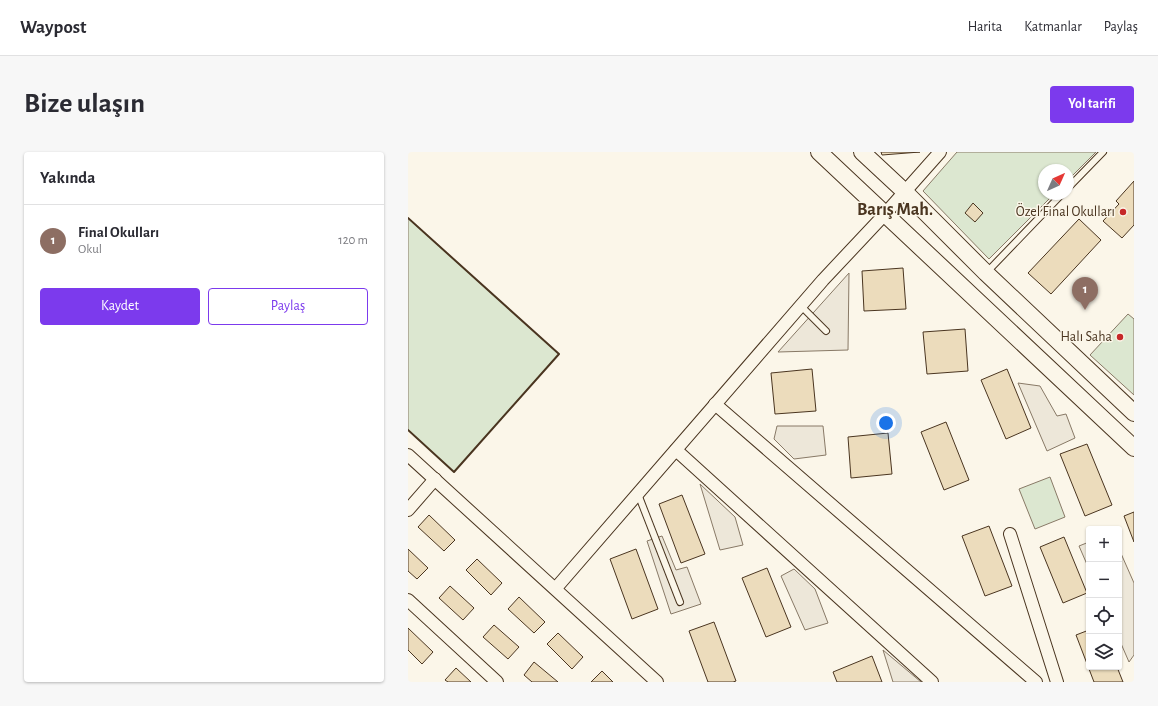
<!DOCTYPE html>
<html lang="tr">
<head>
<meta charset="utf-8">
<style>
	:root { --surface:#fff; --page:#f7f7f7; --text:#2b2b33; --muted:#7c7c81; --line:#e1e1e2; --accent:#7c3aed }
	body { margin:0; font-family:"Alegreya Sans",sans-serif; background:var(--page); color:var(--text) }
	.controls { position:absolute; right:12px; bottom:12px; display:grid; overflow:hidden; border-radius:4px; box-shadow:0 1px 3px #0004 }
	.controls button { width:36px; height:36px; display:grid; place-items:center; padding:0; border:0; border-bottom:1px solid var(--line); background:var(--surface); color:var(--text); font:20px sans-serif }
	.compass { position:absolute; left:630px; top:12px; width:36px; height:36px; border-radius:50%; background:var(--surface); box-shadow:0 1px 3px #0004; rotate:45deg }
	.you { position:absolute; left:478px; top:271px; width:14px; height:14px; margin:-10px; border:3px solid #fff; border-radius:50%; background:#1a73e8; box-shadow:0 0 0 6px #1a73e833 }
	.badge { display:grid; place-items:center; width:26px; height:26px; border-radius:50%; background:var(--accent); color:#fff; font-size:13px; font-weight:700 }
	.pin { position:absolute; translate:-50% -33px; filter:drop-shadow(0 1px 2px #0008) }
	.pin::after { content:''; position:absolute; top:21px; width:14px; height:12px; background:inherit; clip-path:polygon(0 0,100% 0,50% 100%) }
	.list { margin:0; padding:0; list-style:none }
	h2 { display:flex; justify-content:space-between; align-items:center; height:52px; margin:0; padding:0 16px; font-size:17px }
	h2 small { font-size:13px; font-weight:400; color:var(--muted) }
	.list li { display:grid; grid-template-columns:26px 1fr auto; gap:12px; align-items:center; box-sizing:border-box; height:72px; padding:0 16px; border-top:1px solid var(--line) }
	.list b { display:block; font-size:15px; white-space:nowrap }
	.list p { margin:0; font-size:13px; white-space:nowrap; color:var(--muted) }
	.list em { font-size:13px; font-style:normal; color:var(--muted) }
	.actions { display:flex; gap:8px; padding:12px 16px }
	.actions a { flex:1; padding:9px 0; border:1px solid var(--accent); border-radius:4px; text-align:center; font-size:14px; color:var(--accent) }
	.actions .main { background:var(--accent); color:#fff }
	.icon { flex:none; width:22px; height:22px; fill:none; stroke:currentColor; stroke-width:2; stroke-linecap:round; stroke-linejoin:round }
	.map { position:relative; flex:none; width:726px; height:530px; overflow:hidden; border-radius:4px }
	header { display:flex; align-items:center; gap:24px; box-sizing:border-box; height:56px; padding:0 20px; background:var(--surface); border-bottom:1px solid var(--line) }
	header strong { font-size:19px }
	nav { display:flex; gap:22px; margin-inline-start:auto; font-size:14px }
	.intro { display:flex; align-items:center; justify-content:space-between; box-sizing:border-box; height:96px; padding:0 24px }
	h1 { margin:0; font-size:28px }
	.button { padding:10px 18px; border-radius:4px; background:var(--accent); color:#fff; font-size:14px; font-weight:700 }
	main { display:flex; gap:24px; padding:0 24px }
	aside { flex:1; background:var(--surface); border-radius:4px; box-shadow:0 1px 3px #0004 }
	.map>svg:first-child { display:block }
	.green { fill:#dce7d0; stroke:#887966 }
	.parking { fill:#ede7d9; stroke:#887966 }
	.building { fill:#ecdcbc; stroke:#4a3520 }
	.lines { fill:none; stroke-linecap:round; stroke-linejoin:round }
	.lane-casing { stroke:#4a3520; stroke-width:8 }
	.street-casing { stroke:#4a3520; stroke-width:14 }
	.secondary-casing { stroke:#4a3520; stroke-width:18 }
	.lane { stroke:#fbf6e9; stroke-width:6 }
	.street { stroke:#fbf6e9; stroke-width:12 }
	.secondary { stroke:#fbf6e9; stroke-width:16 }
	.wall { stroke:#4a3520; stroke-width:2 }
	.poi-dot { fill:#c62828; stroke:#fbf6e9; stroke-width:1.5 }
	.labels { text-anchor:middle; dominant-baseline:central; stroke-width:3; stroke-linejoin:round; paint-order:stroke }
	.poi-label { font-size:14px; fill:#4a3520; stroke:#fbf6e9; text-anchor:end }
	.district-label { font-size:18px; font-weight:bold; fill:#4a3520; stroke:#fbf6e9 }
</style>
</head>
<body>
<header>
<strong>Waypost</strong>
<nav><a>Harita</a><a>Katmanlar</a><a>Paylaş</a></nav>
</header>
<div class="intro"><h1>Bize ulaşın</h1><a class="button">Yol tarifi</a></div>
<main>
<aside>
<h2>Yakında<small></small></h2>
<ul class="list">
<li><span class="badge" style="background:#8d6e63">1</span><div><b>Final Okulları</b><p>Okul</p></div><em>120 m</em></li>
</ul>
<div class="actions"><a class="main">Kaydet</a><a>Paylaş</a></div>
</aside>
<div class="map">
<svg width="726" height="530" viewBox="0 0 726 530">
	<rect width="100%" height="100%" fill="#fbf6e9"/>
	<g class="green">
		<path d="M549 0H688L660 28V18H636V42H646L581 107 515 39Z"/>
		<path d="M0 66 151 202 46 320 0 278Z"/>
		<path d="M720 162 726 167V243L682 203Z"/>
		<path d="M642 325 657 365 627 377 611 337Z"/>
	</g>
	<g class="parking">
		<path d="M441 121 440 198 370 200Z"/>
		<path d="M610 231 632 234 649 264 658 262 667 286 639 299Z"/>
		<path d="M369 274H415L418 303 386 307 366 287Z"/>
		<path d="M292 332 327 365 335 393 312 398Z"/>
		<path d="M254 384 268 418 279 415 293 452 263 462 239 389Z"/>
		<path d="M681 390V417L671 394Z"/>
		<path d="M711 397 726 431V503L721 510 711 487Z"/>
		<path d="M386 417 407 437 420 471 397 478 373 424Z"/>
		<path d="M475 498 513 530H485Z"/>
	</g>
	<g class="building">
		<path d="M473 0H512L474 3Z"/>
		<path d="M726 29V73L714 86 695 69 711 52 708 49Z"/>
		<path d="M565 51 575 61 567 70 557 61Z"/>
		<path d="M671 67 693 88 643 142 620 121Z"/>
		<path d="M495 116 498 157 456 159 454 119Z"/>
		<path d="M557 177 560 219 519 222 515 180Z"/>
		<path d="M404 217 408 259 367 262 363 221Z"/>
		<path d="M599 217 623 276 598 287 573 228Z"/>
		<path d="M538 270 561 328 536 338 513 280Z"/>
		<path d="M480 281 484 322 443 326 440 285Z"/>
		<path d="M679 292 704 353 677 364 652 302Z"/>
		<path d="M274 343 297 402 273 411 251 352Z"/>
		<path d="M726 360V390L716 364Z"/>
		<path d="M21 363 47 388 36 399 10 375Z"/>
		<path d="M581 374 604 434 577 444 554 384Z"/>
		<path d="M656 385 679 441 655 451 632 395Z"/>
		<path d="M0 397 20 416 9 427 0 419Z"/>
		<path d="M228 397 250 457 224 467 202 407Z"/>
		<path d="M69 407 94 431 83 443 58 418Z"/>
		<path d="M359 416 383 475 358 485 334 426Z"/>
		<path d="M42 434 66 456 55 468 31 446Z"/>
		<path d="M111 445 137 470 126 481 100 457Z"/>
		<path d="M306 470 328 529 325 530H300L281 479Z"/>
		<path d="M86 473 111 495 100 507 75 485Z"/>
		<path d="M0 476 25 500 14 512 0 498Z"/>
		<path d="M681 478V515H709L715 530H686L668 483Z"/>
		<path d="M150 481 175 505 164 517 139 492Z"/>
		<path d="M464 504 474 530H429L425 520Z"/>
		<path d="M126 510 150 530H124L116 523Z"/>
		<path d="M48 516 63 530H40L37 528Z"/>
		<path d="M194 519 205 530H183Z"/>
	</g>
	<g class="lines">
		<defs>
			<g id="lane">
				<path d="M660 36 695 0"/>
				<path d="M579 120 654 42"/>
				<path d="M393 154 418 179"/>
				<path d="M230 342 272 450"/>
			</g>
			<g id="street">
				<path d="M307 252 628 530"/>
				<path d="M268 298 524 530"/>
				<path d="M0 303 249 530"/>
				<path d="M0 358 27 327"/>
				<path d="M602 382 649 530"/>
				<path d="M148 436 415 128 477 62 532 0"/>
				<path d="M0 448 89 530"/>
			</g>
			<g id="secondary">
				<path d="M411 0 726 296"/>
				<path d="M454 0 497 40 578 121 726 261"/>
			</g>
		</defs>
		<use href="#lane" class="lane-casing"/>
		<use href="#street" class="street-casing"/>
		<use href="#secondary" class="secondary-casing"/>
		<use href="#lane" class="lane"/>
		<use href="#street" class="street"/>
		<use href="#secondary" class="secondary"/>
		<path class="wall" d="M0 66 151 202 46 320 0 278"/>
	</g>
	<g class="poi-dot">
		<circle cx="715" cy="60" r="4"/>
		<circle cx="712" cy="185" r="4"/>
	</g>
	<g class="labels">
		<g class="poi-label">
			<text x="707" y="60">Özel Final Okulları</text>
			<text x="704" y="185">Halı Saha</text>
		</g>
		<g class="district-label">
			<text x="487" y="58">Barış Mah.</text>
		</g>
	</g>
</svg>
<div class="controls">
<button>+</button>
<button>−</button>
<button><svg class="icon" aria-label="locate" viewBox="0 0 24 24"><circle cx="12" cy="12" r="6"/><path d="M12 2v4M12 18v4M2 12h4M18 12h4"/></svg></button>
<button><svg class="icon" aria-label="layers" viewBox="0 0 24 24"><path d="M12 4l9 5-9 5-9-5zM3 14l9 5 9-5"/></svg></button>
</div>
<svg class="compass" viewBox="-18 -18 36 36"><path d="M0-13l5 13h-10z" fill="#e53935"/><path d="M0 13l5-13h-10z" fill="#7c7c81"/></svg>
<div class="you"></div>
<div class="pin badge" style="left:677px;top:158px;background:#8d6e63">1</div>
</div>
</main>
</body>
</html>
